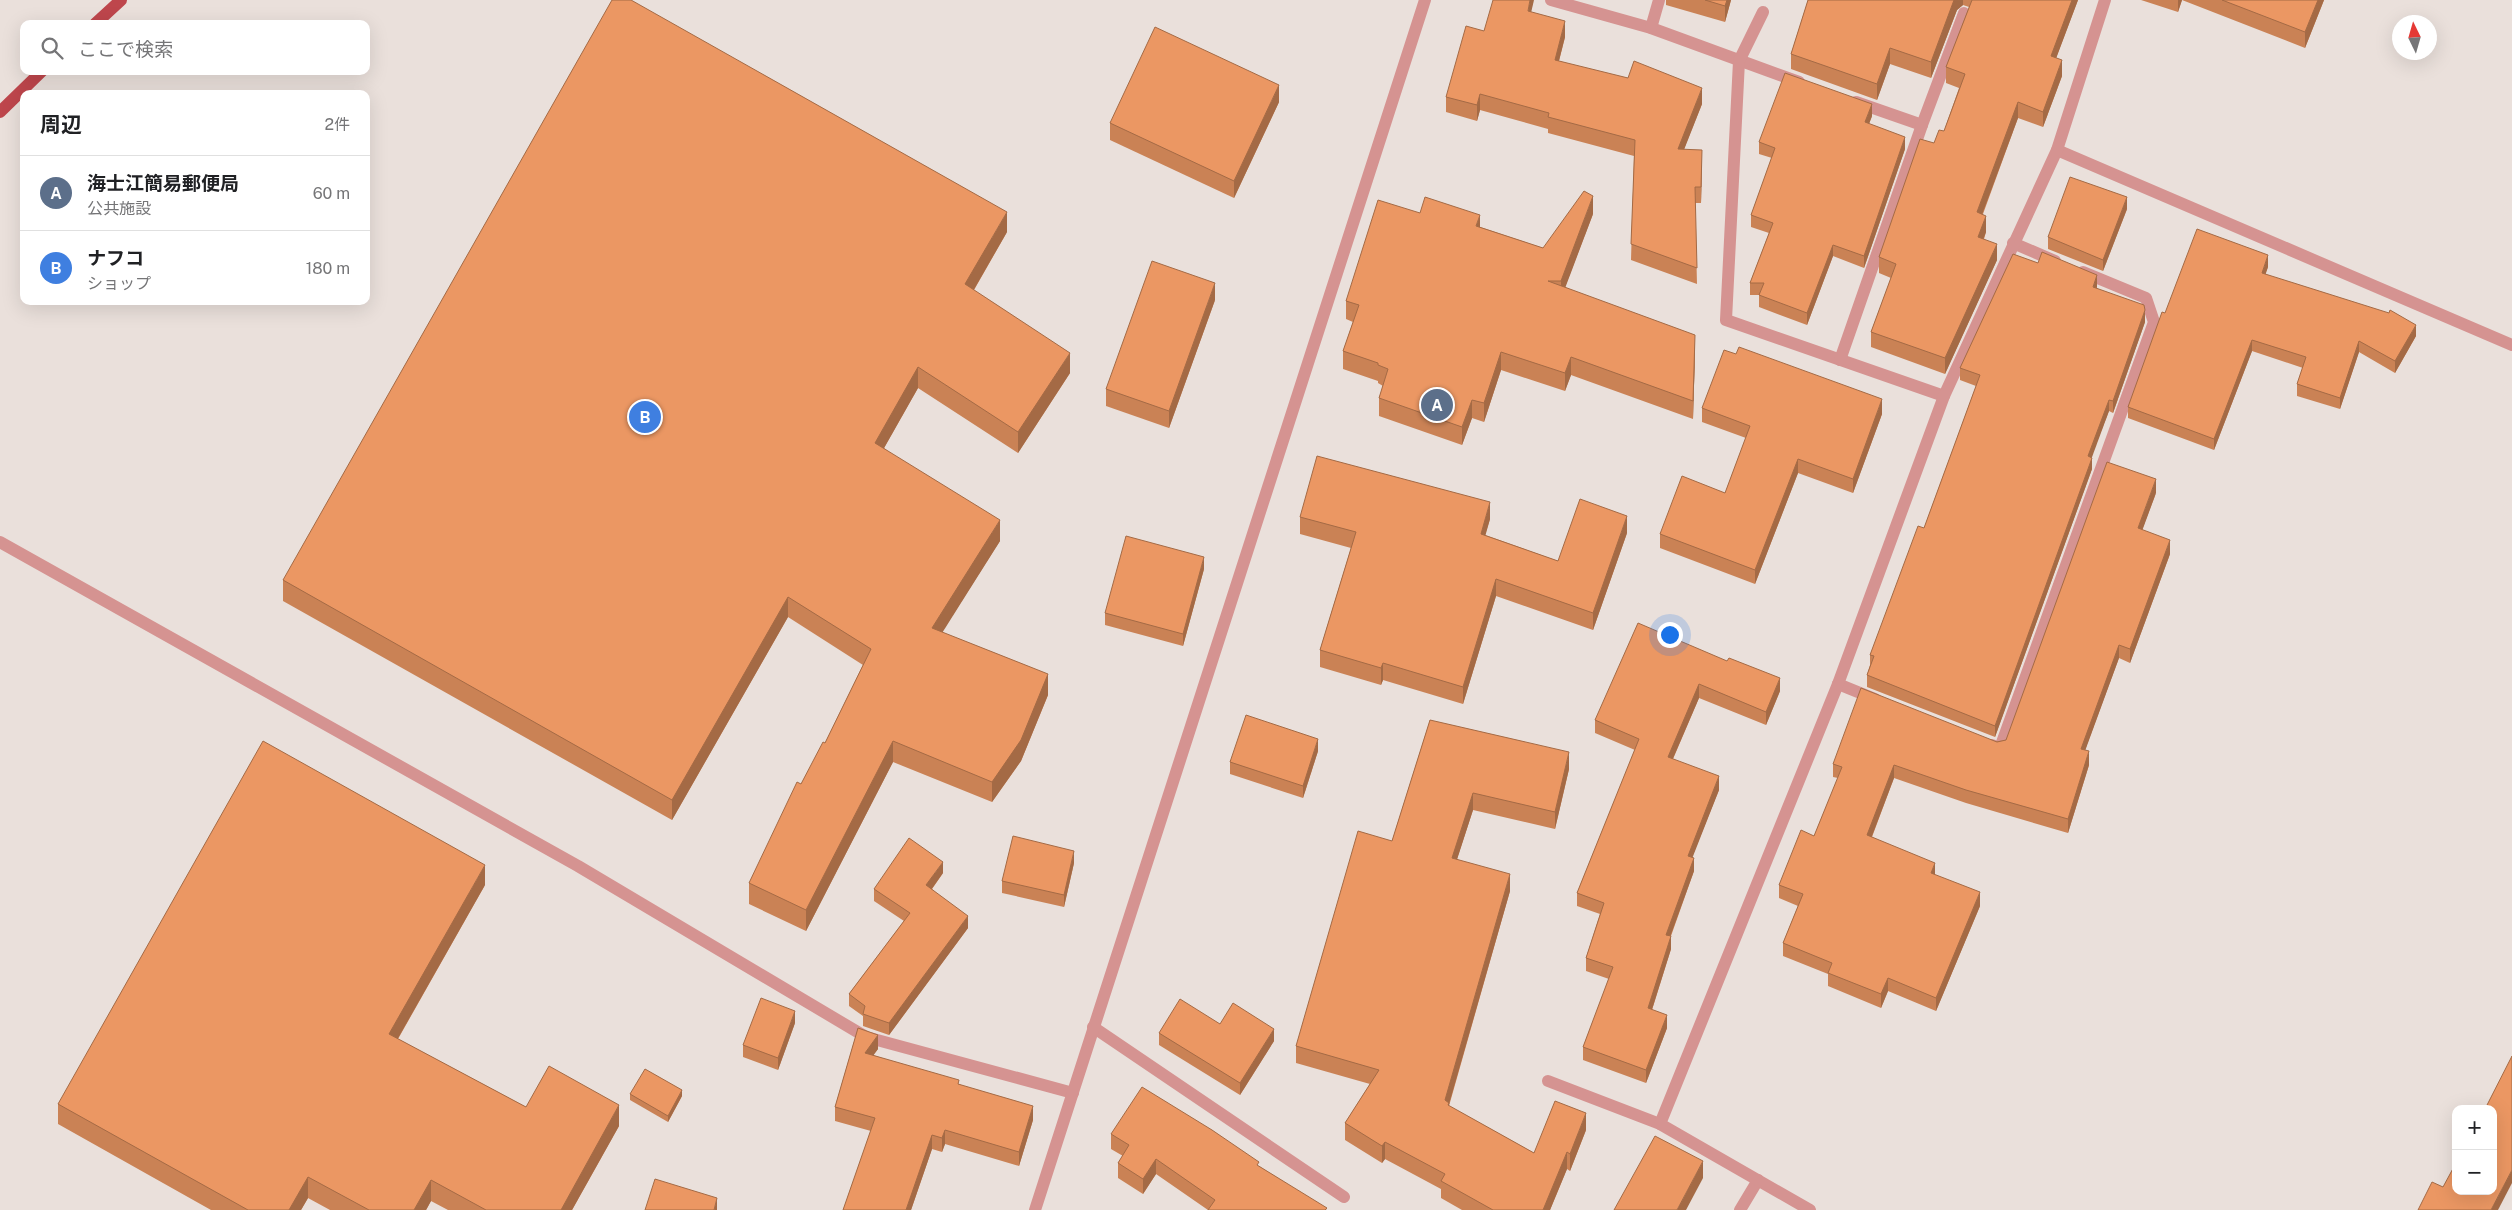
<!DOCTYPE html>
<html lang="ja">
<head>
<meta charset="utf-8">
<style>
	:root { --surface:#fff; --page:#f6f6f6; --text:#202124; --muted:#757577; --line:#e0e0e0; --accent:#9b6f1e }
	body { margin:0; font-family:"Public Sans","Noto Sans JP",sans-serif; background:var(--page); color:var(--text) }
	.controls { position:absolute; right:15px; bottom:15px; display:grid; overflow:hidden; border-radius:10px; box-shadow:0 5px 20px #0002 }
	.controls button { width:45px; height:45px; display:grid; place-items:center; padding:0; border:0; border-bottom:1px solid var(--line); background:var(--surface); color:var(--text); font:25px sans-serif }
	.compass { position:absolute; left:2392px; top:15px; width:45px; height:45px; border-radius:50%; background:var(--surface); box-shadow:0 5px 20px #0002; rotate:355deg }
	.you { position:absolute; left:1669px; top:634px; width:18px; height:18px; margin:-12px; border:4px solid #fff; border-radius:50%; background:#1a73e8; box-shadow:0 0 0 8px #1a73e833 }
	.badge { display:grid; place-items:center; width:32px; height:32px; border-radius:50%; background:var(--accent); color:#fff; font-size:16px; font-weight:700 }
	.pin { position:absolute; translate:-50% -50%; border:2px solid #fff; box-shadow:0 1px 5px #0006 }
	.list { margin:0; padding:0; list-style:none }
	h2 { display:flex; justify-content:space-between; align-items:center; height:65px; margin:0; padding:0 20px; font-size:21px }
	h2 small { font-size:16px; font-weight:400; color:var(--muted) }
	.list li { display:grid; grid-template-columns:32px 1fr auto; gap:15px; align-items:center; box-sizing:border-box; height:75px; padding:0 20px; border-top:1px solid var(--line) }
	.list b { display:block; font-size:19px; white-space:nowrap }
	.list p { margin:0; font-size:16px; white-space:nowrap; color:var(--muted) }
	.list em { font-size:16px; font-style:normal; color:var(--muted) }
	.icon { flex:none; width:28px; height:28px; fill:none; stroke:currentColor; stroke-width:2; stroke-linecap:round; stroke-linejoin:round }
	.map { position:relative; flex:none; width:2512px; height:1210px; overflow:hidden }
	.search { position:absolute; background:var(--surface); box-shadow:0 5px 20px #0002; left:20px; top:20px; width:350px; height:55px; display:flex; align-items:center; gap:12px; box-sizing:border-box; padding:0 18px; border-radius:10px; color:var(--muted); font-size:19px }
	.panel { position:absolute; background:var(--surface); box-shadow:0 5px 20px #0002; left:20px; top:90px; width:350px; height:215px; border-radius:10px }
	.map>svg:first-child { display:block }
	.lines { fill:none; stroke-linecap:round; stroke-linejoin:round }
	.minor { stroke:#d59391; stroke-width:12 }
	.major { stroke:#be464c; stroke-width:12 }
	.wall { fill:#ca8255 }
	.shaded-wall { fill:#a46a45 }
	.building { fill:#eb9763; stroke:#a46a45 }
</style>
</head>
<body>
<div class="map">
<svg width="2512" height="1210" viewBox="0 0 2512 1210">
	<rect width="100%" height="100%" fill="#eae0db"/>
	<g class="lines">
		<g class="minor">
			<path d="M1551 0 1651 28 1799 82"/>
			<path d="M1763 12 1739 61 1726 320 1944 396"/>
			<path d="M1651 28 1659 0"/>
			<path d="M1856 102 1922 125"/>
			<path d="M2057 150 2512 345"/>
			<path d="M2013 243 2055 261"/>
			<path d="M1840 360 1922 125 1964 13"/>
			<path d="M0 542 578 866 866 1037 1073 1093"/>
			<path d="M1838 684 1875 699"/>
			<path d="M1992 745 2000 748 2154 322 2146 298 2083 272"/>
			<path d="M1093 1027 1344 1197"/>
			<path d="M1548 1081 1660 1124"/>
			<path d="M1035 1210 1425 0"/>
			<path d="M1740 1210 1758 1180"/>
			<path d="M1810 1210 1660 1124 1838 684 1944 396 2057 150 2105 0"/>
		</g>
		<g class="major">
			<path d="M95 24 121 0"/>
			<path d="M0 112 42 71"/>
		</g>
	</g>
	<g class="wall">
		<path d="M1666 0H1731L1725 22 1666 5Z"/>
		<path d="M1808 0H2078L2056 58 2062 76 2043 127 2018 118 1983 214 1986 232 1984 239 1997 260 1945 374 1871 347V332L1891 278 1879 273V257L1934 143 1944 131 1959 88 1946 83V67L1969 7 1963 5 1957 10 1931 78 1890 64 1877 100 1791 69V54Z"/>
		<path d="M2141 0H2324L2305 48 2182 0 2178 12Z"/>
		<path d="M1531 12 1565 37 1559 61 1702 104 1684 149 1702 166 1701 203H1695L1697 284 1631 260 1634 156 1548 133V129L1480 110 1477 121 1446 112V97L1484 31Z"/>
		<path d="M1279 102 1234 198 1110 140V123Z"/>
		<path d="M1872 116 1869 124 1905 149 1864 268 1833 256 1807 325 1759 307V295H1750V283L1769 233 1751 227V215L1772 158 1759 154V142Z"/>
		<path d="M2127 209 2103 271 2048 249V237Z"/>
		<path d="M1420 213 1480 227 1543 248 1593 214 1565 287 1695 353 1693 419 1571 375 1565 391 1501 370 1484 422 1472 418 1462 445 1379 416V398L1383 386 1378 383V381L1343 369V351L1353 322 1346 319V301Z"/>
		<path d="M1007 232 974 290 1070 373 1018 453 918 388 884 448 1000 541 942 632 1048 695 1021 761 992 802 893 762 806 931 749 904V883L801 784 825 743 863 665 788 617 672 820 283 601V580Z"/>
		<path d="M2268 267 2265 274 2416 336 2395 373 2359 352 2340 409 2297 396V384L2303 368 2252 351 2214 450 2128 418V407L2165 313Z"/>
		<path d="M2097 287V288L2145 322 2113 413 2109 411 2091 457 2092 469 1995 737 1867 687V675L1870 665V655L1924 528 1976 386 1960 380V368Z"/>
		<path d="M1215 300 1169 428 1106 406V389Z"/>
		<path d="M1702 408 1882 414 1853 493 1798 473 1755 584 1660 548V534L1725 493 1746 438 1702 422Z"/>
		<path d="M2156 493 2142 530 2170 554 2130 663 2119 658 2085 750 2089 765 2068 833 1966 803 1894 778 1872 837 1935 875 1980 906 1936 1011 1888 991 1881 1008 1828 986V974L1783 956V943L1798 906 1779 898V885L1814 836 1838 778 1833 777V764L2006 740Z"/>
		<path d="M1300 517 1490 519 1485 535 1558 561 1627 533 1593 630 1496 596 1463 704 1383 680 1381 685 1320 667V650L1351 548 1300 534Z"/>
		<path d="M1204 569 1183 646 1105 625V613Z"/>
		<path d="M1727 661 1780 691 1766 725 1699 698 1673 759 1719 790 1692 857 1694 871 1671 936V949L1652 1010 1667 1028 1646 1083 1583 1060V1047L1609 979 1586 971V958L1600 914 1577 906V893L1635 750 1595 733V720Z"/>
		<path d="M1430 720 1569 769 1555 829 1473 810 1457 859 1510 891 1449 1106 1534 1153 1586 1130 1570 1171 1567 1169 1550 1210H1462L1441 1198V1189L1385 1159 1382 1163 1345 1140V1123L1370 1084 1296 1063V1046L1392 841Z"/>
		<path d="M1318 751 1303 798 1230 774V762Z"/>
		<path d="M1074 863 1064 907 1002 893V881Z"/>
		<path d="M943 873 932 889 968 928 889 1035 863 1026V1016L849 1006V994L904 921 874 901V889Z"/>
		<path d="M485 885 398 1039 526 1107 619 1126 572 1210H448L431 1201 426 1210H330L308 1198 301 1210H211L58 1124V1104Z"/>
		<path d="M795 1023 778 1070 743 1057V1045Z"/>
		<path d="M1220 1024 1274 1041 1240 1095 1159 1045V1033Z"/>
		<path d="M858 1028 878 1049 873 1055 959 1084 1033 1120 1019 1166 945 1144 942 1152 932 1149 911 1210H843L871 1131 835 1121V1107Z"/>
		<path d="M630 1094 682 1096 668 1122 630 1100Z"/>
		<path d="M1111 1134 1259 1166 1327 1210H1208L1156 1174 1143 1194 1118 1178V1163L1123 1156 1111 1149Z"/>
	</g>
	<g class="shaded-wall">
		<path d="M1530 0H1534L1528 26V11Z"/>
		<path d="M1727 0H1731L1725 22V6Z"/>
		<path d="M1954 0H1963V5L1957 10 1931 78V62Z"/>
		<path d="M2072 0H2078L2051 72V56Z"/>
		<path d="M2178 0H2182L2178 12Z"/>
		<path d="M2318 0H2324L2305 48V32Z"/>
		<path d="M1565 21V37L1555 76V60Z"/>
		<path d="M1890 48V64L1877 100V84Z"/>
		<path d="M2062 60V76L2043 127V112Z"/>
		<path d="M1279 85V102L1234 198V181Z"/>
		<path d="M1702 88V104L1678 165V149Z"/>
		<path d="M1480 94V110L1477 121V105Z"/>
		<path d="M2018 102V118L1977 228V212Z"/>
		<path d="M1872 104V116L1865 134V122Z"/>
		<path d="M1905 137V149L1864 268V256Z"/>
		<path d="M1702 150V166L1701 203V187Z"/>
		<path d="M1593 196V214L1561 299V281Z"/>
		<path d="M2127 197V209L2103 271V260Z"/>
		<path d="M1007 212V232L965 305V284Z"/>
		<path d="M1480 215V233L1476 226Z"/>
		<path d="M1986 216V232L1978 253V237Z"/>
		<path d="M1997 244V260L1945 374V358Z"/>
		<path d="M1833 245V256L1807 325V313Z"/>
		<path d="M2268 255V267L2262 285V273Z"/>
		<path d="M2097 275V287L2093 299V287Z"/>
		<path d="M1215 283V300L1169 428V411Z"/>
		<path d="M2145 310V322L2113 413V401Z"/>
		<path d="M2416 325V336L2395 373V361Z"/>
		<path d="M1695 335V353L1693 419V401Z"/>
		<path d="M2252 340V351L2214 450V439Z"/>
		<path d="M2359 341V352L2340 409V398Z"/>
		<path d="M1501 352V370L1484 422V403Z"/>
		<path d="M1070 353V373L1018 453V432Z"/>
		<path d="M1571 357V375L1565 391V373Z"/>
		<path d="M918 367V388L875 464V443Z"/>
		<path d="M1882 399V414L1853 493V479Z"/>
		<path d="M1472 400V418L1462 445V427Z"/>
		<path d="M2109 400V411L2088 468V456Z"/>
		<path d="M2092 458V469L1995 737V726Z"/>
		<path d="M1798 459V473L1755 584V570Z"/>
		<path d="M2156 479V493L2138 542V528Z"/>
		<path d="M1490 502V519L1481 551V534Z"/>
		<path d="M1627 516V533L1593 630V613Z"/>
		<path d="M1000 520V541L932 649V628Z"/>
		<path d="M2170 540V554L2130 663V649Z"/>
		<path d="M1204 557V569L1183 646V634Z"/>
		<path d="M1496 579V596L1463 704V687Z"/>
		<path d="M788 597V617L672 820V800Z"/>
		<path d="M2119 645V658L2081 762V749Z"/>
		<path d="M1383 663V680L1381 685V668Z"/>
		<path d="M1048 674V695L1021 761 992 802V782Z"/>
		<path d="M1780 678V691L1766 725V712Z"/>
		<path d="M1699 684V698L1668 770V757Z"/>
		<path d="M1318 739V751L1303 798V786Z"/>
		<path d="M893 741V762L806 931V910Z"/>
		<path d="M2089 751V765L2068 833V819Z"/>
		<path d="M1569 752V769L1555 829V812Z"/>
		<path d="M1894 765V778L1867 849V835Z"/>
		<path d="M1719 776V790L1688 869V856Z"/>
		<path d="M1473 793V810L1452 875V858Z"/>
		<path d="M1074 851V863L1064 907V895Z"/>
		<path d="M1694 858V871L1666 948V935Z"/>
		<path d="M943 862V873L926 897V885Z"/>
		<path d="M1935 863V876L1931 873Z"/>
		<path d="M485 865V885L389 1054V1034Z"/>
		<path d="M1510 874V891L1449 1104V1120L1445 1100Z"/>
		<path d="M1980 892V906L1936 1011V998Z"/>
		<path d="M968 916V928L889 1035V1023Z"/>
		<path d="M1671 936V949L1648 1022V1008Z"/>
		<path d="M1888 978V991L1881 1008V994Z"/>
		<path d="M795 1011V1023L778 1070V1058Z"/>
		<path d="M1667 1015V1028L1646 1083V1070Z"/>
		<path d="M1274 1029V1041L1240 1095V1083Z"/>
		<path d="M878 1035V1049L865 1067V1053Z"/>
		<path d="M682 1090V1096L668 1122V1116Z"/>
		<path d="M619 1105V1126L572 1210H561Z"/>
		<path d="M1033 1106V1120L1019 1166V1152Z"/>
		<path d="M1586 1113V1130L1570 1171V1154Z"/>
		<path d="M945 1130V1144L942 1152V1138Z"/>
		<path d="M932 1135V1149L911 1210H906Z"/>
		<path d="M1385 1142V1159L1382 1163V1146Z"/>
		<path d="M1567 1152V1169L1550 1210H1543Z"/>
		<path d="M1156 1159V1174L1143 1194V1179Z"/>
		<path d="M1703 1161V1178L1686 1210H1677Z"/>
		<path d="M2512 1170V1183L2498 1210H2491Z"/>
		<path d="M308 1177V1198L301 1210H289Z"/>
		<path d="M431 1180V1201L426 1210H414Z"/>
		<path d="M717 1198V1210H714Z"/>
	</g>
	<g class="building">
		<path d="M612 0H631L1007 212 965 284 1070 353 1018 432 918 367 875 443 1000 520 932 628 1048 674 1021 740 992 782 893 741 806 910 749 883 797 782 801 784 823 742 825 743 871 649 788 597 672 800 283 580Z"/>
		<path d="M1493 0H1530L1528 11 1565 21 1555 60 1628 78 1634 61 1702 88 1678 149 1702 150 1701 187H1695L1697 268 1631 244 1635 140 1548 117 1549 113 1480 94 1477 105 1446 97 1466 26 1484 31Z"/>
		<path d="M1705 0H1727L1725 6Z"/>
		<path d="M1808 0H1954L1931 62 1890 48 1877 84 1791 54Z"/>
		<path d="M1972 0H2072L2051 56 2062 60 2043 112 2018 102 1977 212 1986 216 1978 237 1997 244 1945 358 1871 332 1896 264 1879 257 1920 139 1934 143 1939 130 1944 131 1965 74 1946 67Z"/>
		<path d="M2222 0H2318L2305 32Z"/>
		<path d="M1155 27 1279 85 1234 181 1110 123Z"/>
		<path d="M1785 73 1872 104 1865 122 1905 137 1864 256 1833 245 1807 313 1759 295 1764 283H1750L1773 223 1751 215 1775 148 1759 142Z"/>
		<path d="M2070 177 2127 197 2103 260 2048 237Z"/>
		<path d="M1584 191 1593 196 1561 281H1548L1695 335 1693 401 1571 357 1565 373 1501 352 1484 403 1472 400 1462 427 1379 398 1388 369 1378 365V363L1343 351 1359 305 1346 301 1378 200 1420 213 1425 197 1480 215 1476 226 1543 248Z"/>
		<path d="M2197 229 2268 255 2262 273 2389 313 2390 310 2416 325 2395 361 2359 341 2340 398 2297 384 2306 357 2252 340 2214 439 2128 407 2162 312 2165 313Z"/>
		<path d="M2042 252 2097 275 2093 287 2144 305 2145 310 2113 401 2109 400 2088 456 2092 458 1995 726 1867 675 1874 656 1870 655 1918 526 1924 528 1980 375 1960 368 2013 254 2038 263Z"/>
		<path d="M1152 261 1215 283 1169 411 1106 389Z"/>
		<path d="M1739 347 1882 399 1853 479 1798 459 1755 570 1660 534 1682 476 1725 493 1750 426 1702 408 1724 350 1736 354Z"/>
		<path d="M1317 456 1490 502 1481 534 1558 561 1580 499 1627 516 1593 613 1496 579 1463 687 1383 663 1381 668 1320 650 1356 532 1300 517Z"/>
		<path d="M2107 462 2156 479 2138 528 2170 540 2130 649 2119 645 2081 749 2089 751 2068 819 1966 790 1894 765 1867 835 1935 863 1931 873 1980 892 1936 998 1888 978 1881 994 1828 973 1832 963 1783 943 1803 894 1779 885 1801 830 1814 836 1842 767 1833 764 1861 688 1997 742 2006 740Z"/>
		<path d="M1126 536 1204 557 1183 634 1105 613Z"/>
		<path d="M1638 623 1727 661 1729 658 1780 678 1766 712 1699 684 1668 757 1719 776 1688 856 1694 858 1666 935 1671 936 1648 1008 1667 1015 1646 1070 1583 1047 1613 967 1586 958 1604 903 1577 893 1639 739 1595 720Z"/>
		<path d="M1246 715 1318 739 1303 786 1230 762Z"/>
		<path d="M1430 720 1569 752 1555 812 1473 793 1452 858 1510 874 1445 1100 1449 1103 1448 1105 1534 1153 1555 1101 1586 1113 1570 1154 1567 1152 1543 1210H1493L1441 1181 1445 1174 1385 1142 1382 1146 1345 1123 1379 1070 1296 1046 1358 831 1392 841Z"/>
		<path d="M263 741 485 865 389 1034 526 1107 549 1066 619 1105 561 1210H486L431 1180 414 1210H369L308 1177 289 1210H248L58 1104Z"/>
		<path d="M1013 836 1074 851 1064 895 1002 881Z"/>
		<path d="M909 838 943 862 926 885 968 916 889 1023 863 1014 865 1006 849 994 910 913 874 889Z"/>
		<path d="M761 998 795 1011 778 1058 743 1045Z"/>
		<path d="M1180 999 1220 1024 1233 1003 1274 1029 1240 1083 1159 1033Z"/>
		<path d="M858 1028 878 1035 865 1053 959 1080 958 1084 1033 1106 1019 1152 945 1130 942 1138 932 1135 906 1210H843L875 1118 835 1107Z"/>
		<path d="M2512 1056V1170L2491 1210H2418L2432 1182 2443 1187 2456 1163V1191H2493V1109H2485Z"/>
		<path d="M645 1069 682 1090 668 1116 630 1094Z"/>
		<path d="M1142 1087 1212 1130 1259 1162 1257 1165 1327 1208 1325 1210H1208L1215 1200 1156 1159 1143 1179 1118 1163 1129 1145 1111 1134Z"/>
		<path d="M1655 1136 1703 1161 1677 1210H1614Z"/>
		<path d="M655 1179 717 1198 714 1210H645Z"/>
	</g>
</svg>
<div class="controls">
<button>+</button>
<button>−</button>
</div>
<svg class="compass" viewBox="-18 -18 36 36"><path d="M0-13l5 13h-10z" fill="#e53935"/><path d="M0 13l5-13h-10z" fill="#757577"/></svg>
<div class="you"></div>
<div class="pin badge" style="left:1437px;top:405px;background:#5c6f8a">A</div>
<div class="pin badge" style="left:645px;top:417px;background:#3f7fe0">B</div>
<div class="search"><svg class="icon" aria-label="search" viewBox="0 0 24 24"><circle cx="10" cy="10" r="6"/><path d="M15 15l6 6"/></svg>ここで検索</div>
<section class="panel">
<h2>周辺<small>2件</small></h2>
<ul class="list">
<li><span class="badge" style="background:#5c6f8a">A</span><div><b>海士江簡易郵便局</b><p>公共施設</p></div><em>60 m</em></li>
<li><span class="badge" style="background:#3f7fe0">B</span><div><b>ナフコ</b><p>ショップ</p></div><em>180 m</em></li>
</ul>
</section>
</div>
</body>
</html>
